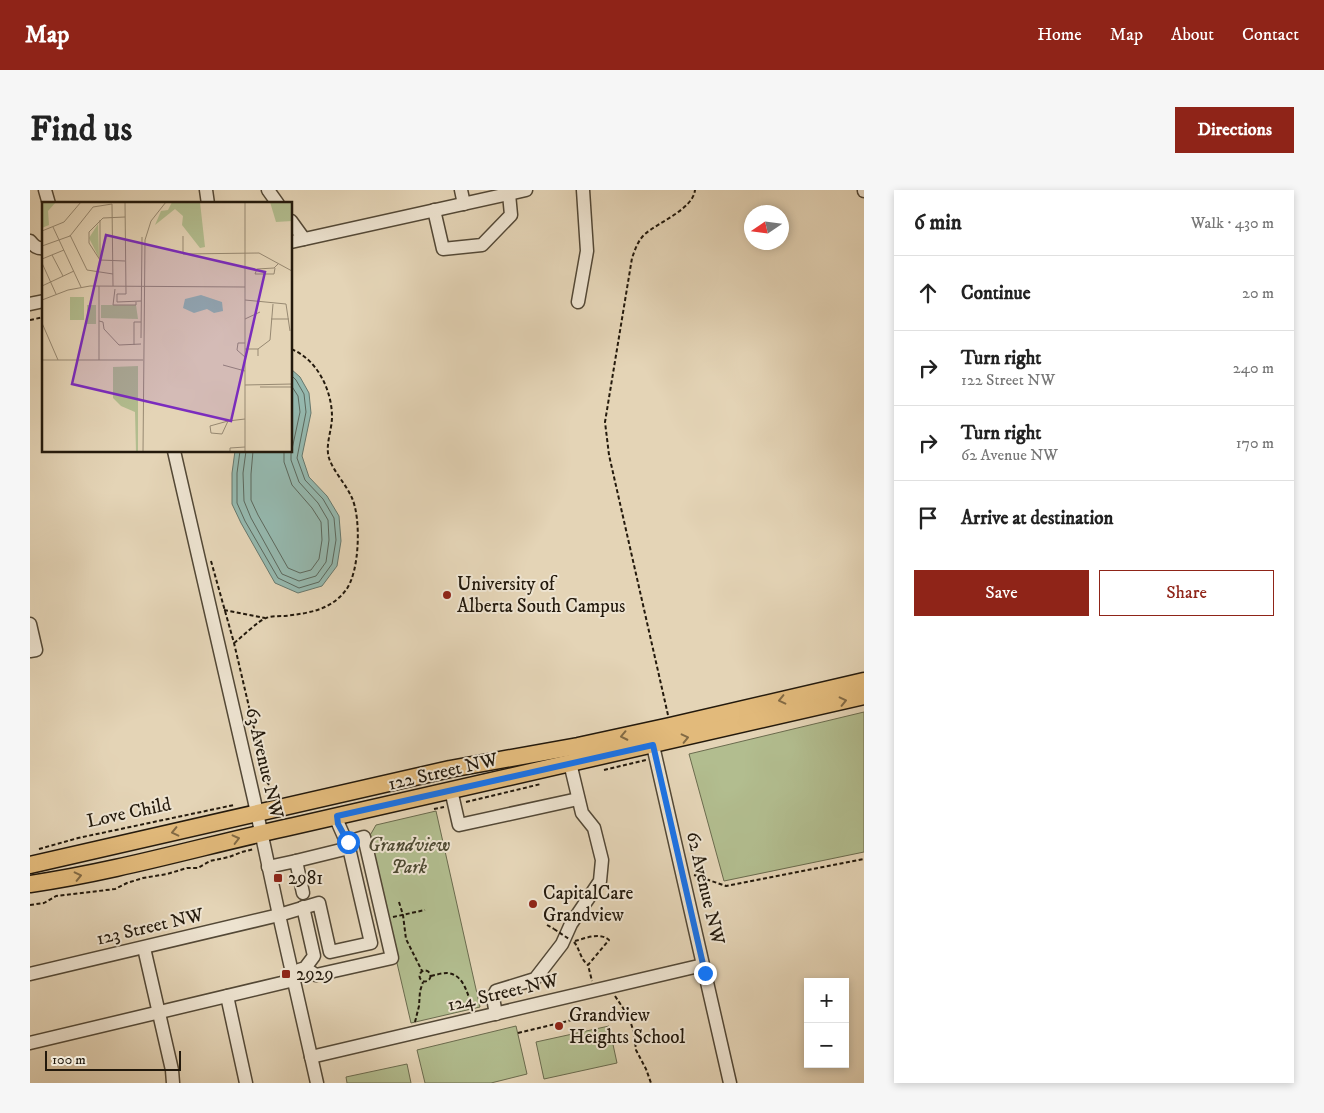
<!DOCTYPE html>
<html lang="en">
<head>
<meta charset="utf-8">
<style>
	:root { --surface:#fff; --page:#f6f6f6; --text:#222; --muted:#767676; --line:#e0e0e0; --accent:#8f2418 }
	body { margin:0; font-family:"IM FELL DW Pica",serif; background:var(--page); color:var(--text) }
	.controls { position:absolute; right:15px; bottom:15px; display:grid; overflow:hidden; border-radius:0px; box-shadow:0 2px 8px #0003 }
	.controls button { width:45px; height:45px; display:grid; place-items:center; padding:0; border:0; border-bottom:1px solid var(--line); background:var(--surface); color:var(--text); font:25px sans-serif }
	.compass { position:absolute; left:714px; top:15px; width:45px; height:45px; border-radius:50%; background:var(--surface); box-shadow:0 2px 8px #0003; rotate:257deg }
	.scale { position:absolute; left:15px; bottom:12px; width:136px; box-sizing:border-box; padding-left:5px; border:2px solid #23190c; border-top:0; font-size:14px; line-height:18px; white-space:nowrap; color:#23190c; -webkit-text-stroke:4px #ede3d0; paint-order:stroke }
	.stop { position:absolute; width:15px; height:15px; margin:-11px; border:4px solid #1a73e8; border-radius:50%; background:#fff }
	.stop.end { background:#1a73e8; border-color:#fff; box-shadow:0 1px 5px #0008 }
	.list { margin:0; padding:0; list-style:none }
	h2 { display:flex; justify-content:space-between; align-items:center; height:65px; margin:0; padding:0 20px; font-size:21px }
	h2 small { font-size:16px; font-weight:400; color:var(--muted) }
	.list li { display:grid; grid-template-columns:32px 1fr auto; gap:15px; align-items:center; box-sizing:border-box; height:75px; padding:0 20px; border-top:1px solid var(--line) }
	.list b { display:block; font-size:19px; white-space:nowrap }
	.list p { margin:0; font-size:16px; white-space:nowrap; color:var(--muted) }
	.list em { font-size:16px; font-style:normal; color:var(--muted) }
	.actions { display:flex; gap:10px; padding:15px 20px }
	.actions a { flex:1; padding:11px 0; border:1px solid var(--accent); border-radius:0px; text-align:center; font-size:18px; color:var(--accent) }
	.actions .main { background:var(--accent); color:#fff }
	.icon { flex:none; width:28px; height:28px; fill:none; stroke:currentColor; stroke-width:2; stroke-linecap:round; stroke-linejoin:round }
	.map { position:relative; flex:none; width:834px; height:893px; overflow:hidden; border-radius:0px }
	header { display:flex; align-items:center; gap:30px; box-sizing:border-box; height:70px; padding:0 25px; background:var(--accent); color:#fff }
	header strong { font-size:24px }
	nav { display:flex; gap:28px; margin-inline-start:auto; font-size:18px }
	.intro { display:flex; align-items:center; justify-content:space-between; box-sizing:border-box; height:120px; padding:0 30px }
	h1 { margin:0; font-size:35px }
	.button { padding:12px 22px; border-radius:0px; background:var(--accent); color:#fff; font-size:18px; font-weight:700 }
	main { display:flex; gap:30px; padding:0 30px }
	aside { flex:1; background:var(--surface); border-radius:0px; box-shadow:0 2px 8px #0003 }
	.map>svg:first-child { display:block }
	.green { fill:#b2bd8f; stroke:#6a6b4e }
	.water { fill:#95b8ae; stroke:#67786d }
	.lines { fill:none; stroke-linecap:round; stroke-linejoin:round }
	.shore { stroke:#5c685d; stroke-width:1 }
	.minor-casing { stroke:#534836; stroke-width:15 }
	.major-casing { stroke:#23190c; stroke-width:19 }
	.path { stroke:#23190c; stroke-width:2; stroke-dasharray:4 2.5; stroke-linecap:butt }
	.minor { stroke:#ede3d0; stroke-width:12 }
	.major { stroke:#e2ba7b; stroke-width:16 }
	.path-bridge { stroke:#23190c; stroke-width:2; stroke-dasharray:4 2.5; stroke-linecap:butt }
	.oneway { stroke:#826a44 }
	.route { stroke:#1a73e8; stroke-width:6 }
	.poi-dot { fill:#8f2418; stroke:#ede3d0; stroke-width:2 }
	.labels { text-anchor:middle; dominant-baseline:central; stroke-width:4; stroke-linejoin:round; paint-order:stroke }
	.poi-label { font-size:19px; fill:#23190c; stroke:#ede3d0; text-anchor:start }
	.street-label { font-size:19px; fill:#23190c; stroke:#ede3d0 }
	.park-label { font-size:19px; font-style:italic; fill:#4e4a33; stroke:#ede3d0 }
	.inset-road { fill:none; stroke:#978972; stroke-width:1 }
	.view { fill:#7b2cbf; fill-opacity:0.15; stroke:#7b2cbf; stroke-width:2.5 }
	.inset-edge { fill:none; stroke:#23190c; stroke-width:2.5 }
</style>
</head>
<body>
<header>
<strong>Map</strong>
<nav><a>Home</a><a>Map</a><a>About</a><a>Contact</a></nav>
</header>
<div class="intro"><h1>Find us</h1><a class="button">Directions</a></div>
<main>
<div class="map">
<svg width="834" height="893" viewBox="0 0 834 893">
	<rect width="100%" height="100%" fill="#e4d4b6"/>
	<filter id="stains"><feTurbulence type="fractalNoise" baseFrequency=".004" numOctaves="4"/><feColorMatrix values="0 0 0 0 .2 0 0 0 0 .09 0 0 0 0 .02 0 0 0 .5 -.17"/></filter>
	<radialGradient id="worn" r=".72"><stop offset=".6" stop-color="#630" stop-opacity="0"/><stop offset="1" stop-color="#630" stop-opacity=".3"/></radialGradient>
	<g class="green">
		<path d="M834 522V662L694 691 659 564Z"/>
		<path d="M406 621 450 817 381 833 338 649 346 635Z"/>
		<path d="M486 836 497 884 461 893H395L387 860Z"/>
		<path d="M579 836 587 873 514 889 506 852Z"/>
		<path d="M377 874 381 893H317L316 887Z"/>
	</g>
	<path class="water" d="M261 179 270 187 279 203 281 223 272 266 279 287 297 306 309 326 311 351 307 376 292 396 268 403 245 393 211 333 202 314V283L205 261H261Z"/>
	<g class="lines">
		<g class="shore">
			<path d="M210 261 207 283V313L215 331 248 388 269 398 289 392 302 374 306 350 304 328 293 309 275 290 267 268 276 222 274 204 266 190 261 185"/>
			<path d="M216 261 213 283 214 311 221 328 252 384 269 391 286 386 296 372 299 350 298 330 288 313 269 292 261 270V264L270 222 268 206 261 195"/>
			<path d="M223 261 221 284V310L228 325 258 378 270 383 281 380 289 369 292 350 291 332 282 318 262 295 254 272V261"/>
		</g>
		<defs>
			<g id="minor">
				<path d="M15 0 19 14"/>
				<path d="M176 0 178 14"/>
				<path d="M238 0 248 14"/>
				<path d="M431 0 434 14"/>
				<path d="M834 0V1"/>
				<path d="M404 20 413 59 452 55 481 25 479 4"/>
				<path d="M261 31 274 49"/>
				<path d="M0 51C4 56 7 59 14 58"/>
				<path d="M261 52 496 0"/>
				<path d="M548 112 557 61 553 0"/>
				<path d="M0 114 14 111"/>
				<path d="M144 261 224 609 249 725 287 893"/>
				<path d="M0 434 6 460 0 461"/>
				<path d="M621 547 700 893"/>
				<path d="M421 600 429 635 548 609"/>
				<path d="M266 671 319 658"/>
				<path d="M238 677 266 671 273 703"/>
				<path d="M114 758 142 880 143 893"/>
				<path d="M275 778 286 785 362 768 334 647 318 652"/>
				<path d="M269 780 275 778 284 766 273 717"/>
				<path d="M0 784 249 725 289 713 300 762 341 753 319 658 308 633 307 626"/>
				<path d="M197 806 216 893"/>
				<path d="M466 824 463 808 466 801 505 789 532 754 541 734 570 691 572 670 564 638 552 623 540 573"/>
				<path d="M0 853 264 790"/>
				<path d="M281 867 673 775"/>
			</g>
			<g id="major">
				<path d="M0 675 420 579 548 556 640 536 834 491"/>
				<path d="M0 694C89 681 176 655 264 636 454 594 644 550 834 506"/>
			</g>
		</defs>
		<use href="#minor" class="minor-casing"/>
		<use href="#major" class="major-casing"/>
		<g class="path">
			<path d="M0 130 14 127"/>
			<path d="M181 371 204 453 235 585 237 592 242 599 240 604V607"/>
			<path d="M194 420 235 428"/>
			<path d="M204 453C211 448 229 430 236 428 242 426 249 426 255 426 279 423 301 420 316 400 330 381 331 328 322 308 316 294 303 281 299 268 295 255 302 240 302 227 302 200 287 169 261 159"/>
			<path d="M638 525 579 265 575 232 602 68C605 60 608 50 615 44 629 32 663 19 665 0"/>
			<path d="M574 580 616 570"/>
			<path d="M436 612 511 594"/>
			<path d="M404 619 414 617"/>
			<path d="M9 659 48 648 204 615"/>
			<path d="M664 685 696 696 834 669"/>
			<path d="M369 712 373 725 376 749 392 781"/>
			<path d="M0 715 14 713 26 706 85 699 97 693 113 688 137 684 157 678H168L180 671 199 667 212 662 224 659"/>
			<path d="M363 727 395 720"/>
			<path d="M517 735 524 739"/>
			<path d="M545 751C556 748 570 742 579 750L558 775 562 791"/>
			<path d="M544 752C550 759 550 769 558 775"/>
			<circle cx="395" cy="786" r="5.5"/>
			<path d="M401 786C405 785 412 783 417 783 434 784 438 805 442 818"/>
			<path d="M585 806 599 827 604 843 606 860 616 879 621 893"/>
			<path d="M385 832 389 816 390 801 393 792"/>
			<path d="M488 843 542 830 582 822 598 827"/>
		</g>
		<use href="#minor" class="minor"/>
		<use href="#major" class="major"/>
		<path class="path-bridge" d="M524 739 539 749"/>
	</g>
	<defs><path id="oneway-chevron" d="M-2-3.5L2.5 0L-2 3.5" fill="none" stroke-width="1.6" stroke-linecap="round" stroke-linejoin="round" transform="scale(1.25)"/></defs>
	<g class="oneway">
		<use href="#oneway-chevron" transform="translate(752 510) rotate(167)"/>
		<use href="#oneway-chevron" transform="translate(813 511) rotate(-13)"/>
		<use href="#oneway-chevron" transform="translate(594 546) rotate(168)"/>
		<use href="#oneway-chevron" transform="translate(655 548) rotate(-13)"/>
		<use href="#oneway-chevron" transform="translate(145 642) rotate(167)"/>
		<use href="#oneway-chevron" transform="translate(206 649) rotate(-14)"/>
		<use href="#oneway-chevron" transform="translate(48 686) rotate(-13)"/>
	</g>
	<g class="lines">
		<path class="route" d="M318 652 308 634 307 626 623 555 675 783"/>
	</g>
	<g class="poi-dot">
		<circle cx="417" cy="405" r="5"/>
		<rect x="243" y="683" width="10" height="10" rx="2.5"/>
		<circle cx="503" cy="714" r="5"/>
		<rect x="251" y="779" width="10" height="10" rx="2.5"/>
		<circle cx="529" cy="836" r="5"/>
	</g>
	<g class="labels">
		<g class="poi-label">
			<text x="427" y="394">University of<tspan x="427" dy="22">Alberta South Campus</tspan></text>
			<text x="258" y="688">2981</text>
			<text x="513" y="703">CapitalCare<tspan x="513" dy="22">Grandview</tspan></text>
			<text x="266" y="784">2929</text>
			<text x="539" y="825">Grandview<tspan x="539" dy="22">Heights School</tspan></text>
		</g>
		<g class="street-label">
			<text transform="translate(234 573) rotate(77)">63 Avenue NW</text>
			<text transform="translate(413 582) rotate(-13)">122 Street NW</text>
			<text transform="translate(99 623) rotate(-12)">Love Child</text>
			<text transform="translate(675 698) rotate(77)">62 Avenue NW</text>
			<text transform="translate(120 737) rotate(-13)">123 Street NW</text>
			<text transform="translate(473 803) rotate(-13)">124 Street NW</text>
		</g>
		<g class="park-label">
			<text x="379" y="655">Grandview<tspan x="379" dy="22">Park</tspan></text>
		</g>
	</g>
	<g transform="translate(12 12)">
		<rect width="250" height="250" fill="#e4d4b6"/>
		<path d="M0 0H14L6 9 7 23 0 26ZM130 0H158L163 45 158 46 140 23 141 14 133 7 113 23 119 9 126 8ZM228 0H250V19L234 20ZM56 22 57 56 47 36ZM28 95H42V118H28ZM45 103H54V122H45ZM59 103H94L96 117 59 116ZM96 164V250H94L93 210 79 204 71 196V165Z" fill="#b2bd8f"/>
		<path d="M159 93 180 100 181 109 172 111 165 107 152 111 141 106 143 97Z" fill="#95b8ae"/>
		<path class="inset-road" d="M83 0 84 92H75V100L99 99M203 0V250M58 18V58M11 25 39 85M0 29 22 20 39 0M28 33 45 68 71 72M141 34V52L217 51 250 69M0 44 28 34 51 5 70 2 71 84M10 53 21 74M0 57 22 48M58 58 47 41V30L61 16 83 15M58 58 83 59M0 61 14 92M233 66 232 72H213L215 67 232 66 236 62M0 84 32 69M57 84V158M73 87 71 103H94V100M0 98 26 88 48 84 203 85M203 98 244 102 248 129M203 117 218 110M229 117H247M57 119 61 120 62 127 77 143 99 142M0 121 16 158M99 136 100 35M92 143V120H99M203 147H216V154M216 147 228 138 231 102M203 155 195 148 196 141H203M0 158H101M181 163 203 169M203 183 250 182M218 185H250M186 219 180 232 169 231 168 224 186 219 203 217M101 250 103 38 109 19 124 0M188 250V246L203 245"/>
		<path class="view" d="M64 33 223 70 189 219 30 182Z"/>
		<rect width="250" height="250" class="inset-edge"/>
	</g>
	<rect width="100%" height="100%" filter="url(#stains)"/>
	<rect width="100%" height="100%" fill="url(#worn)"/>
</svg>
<div class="controls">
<button>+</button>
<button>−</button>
</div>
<svg class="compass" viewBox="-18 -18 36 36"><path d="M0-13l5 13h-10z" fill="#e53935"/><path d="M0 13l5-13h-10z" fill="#767676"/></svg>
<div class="scale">100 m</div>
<div class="stop" style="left:318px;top:652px"></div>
<div class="stop end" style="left:675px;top:783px"></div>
</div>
<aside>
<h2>6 min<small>Walk · 430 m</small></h2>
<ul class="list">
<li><svg class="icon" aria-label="ahead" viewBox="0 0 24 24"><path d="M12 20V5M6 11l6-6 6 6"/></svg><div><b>Continue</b></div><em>20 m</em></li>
<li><svg class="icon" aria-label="right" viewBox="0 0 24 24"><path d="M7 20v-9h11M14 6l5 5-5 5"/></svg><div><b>Turn right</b><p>122 Street NW</p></div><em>240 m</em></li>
<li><svg class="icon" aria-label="right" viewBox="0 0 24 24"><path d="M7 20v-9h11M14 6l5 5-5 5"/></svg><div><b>Turn right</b><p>62 Avenue NW</p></div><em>170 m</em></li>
<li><svg class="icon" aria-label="arrive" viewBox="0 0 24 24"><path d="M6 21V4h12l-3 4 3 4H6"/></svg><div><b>Arrive at destination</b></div></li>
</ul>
<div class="actions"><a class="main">Save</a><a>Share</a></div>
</aside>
</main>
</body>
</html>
